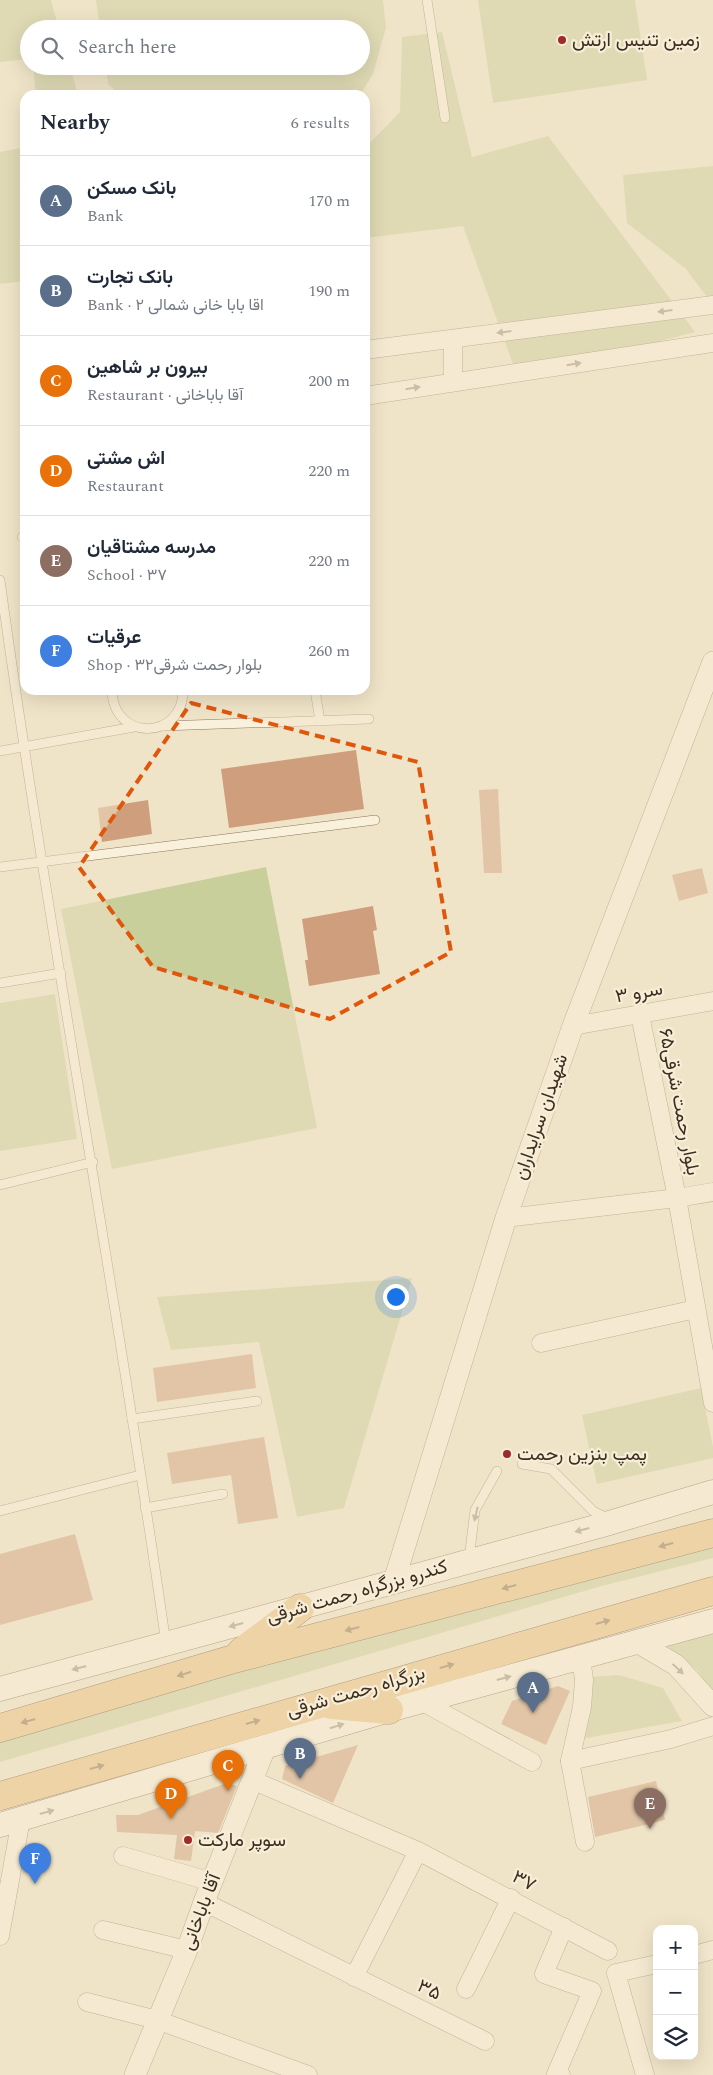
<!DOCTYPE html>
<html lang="en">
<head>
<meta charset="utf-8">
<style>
	:root { --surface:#fff; --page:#f2f2f3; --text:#1f2937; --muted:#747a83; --line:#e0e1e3; --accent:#0f766e }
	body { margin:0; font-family:Spectral,Vazirmatn,serif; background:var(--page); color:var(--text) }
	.controls { position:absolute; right:15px; bottom:15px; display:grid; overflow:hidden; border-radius:10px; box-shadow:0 5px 20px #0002 }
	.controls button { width:45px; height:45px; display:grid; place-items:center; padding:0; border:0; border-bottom:1px solid var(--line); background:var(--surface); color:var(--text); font:25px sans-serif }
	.you { position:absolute; left:395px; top:1296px; width:18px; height:18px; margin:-12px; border:4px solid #fff; border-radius:50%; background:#1a73e8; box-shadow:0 0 0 8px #1a73e833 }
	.badge { display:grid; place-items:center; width:32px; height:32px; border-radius:50%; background:var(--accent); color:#fff; font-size:16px; font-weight:700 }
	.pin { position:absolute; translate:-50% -41px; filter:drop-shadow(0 1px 2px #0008) }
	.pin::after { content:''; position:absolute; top:26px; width:18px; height:15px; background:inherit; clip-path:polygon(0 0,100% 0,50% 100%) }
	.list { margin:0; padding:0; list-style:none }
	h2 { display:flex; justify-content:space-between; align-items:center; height:65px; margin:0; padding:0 20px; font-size:21px }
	h2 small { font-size:16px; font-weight:400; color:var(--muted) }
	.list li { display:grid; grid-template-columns:32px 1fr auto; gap:15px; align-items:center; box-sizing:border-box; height:90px; padding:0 20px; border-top:1px solid var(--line) }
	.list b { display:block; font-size:19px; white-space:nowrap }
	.list p { margin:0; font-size:16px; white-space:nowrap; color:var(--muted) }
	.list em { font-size:16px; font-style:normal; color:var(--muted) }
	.icon { flex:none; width:28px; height:28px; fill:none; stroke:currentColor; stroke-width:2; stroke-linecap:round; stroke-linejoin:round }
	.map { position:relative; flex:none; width:713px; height:2075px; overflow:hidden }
	.search { position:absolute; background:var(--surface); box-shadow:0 5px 20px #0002; left:20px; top:20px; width:350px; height:55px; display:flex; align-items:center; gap:12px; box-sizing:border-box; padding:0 18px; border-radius:28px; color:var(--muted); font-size:19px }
	.panel { position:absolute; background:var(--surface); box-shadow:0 5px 20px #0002; left:20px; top:90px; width:350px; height:605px; border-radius:15px }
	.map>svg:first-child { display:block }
	.green { fill:#c9cf9b }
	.building { fill:#cf9f7d }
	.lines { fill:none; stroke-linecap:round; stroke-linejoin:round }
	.service-casing { stroke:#8d765c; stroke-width:10 }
	.minor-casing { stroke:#8d765c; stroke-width:19 }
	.tertiary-casing { stroke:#8d765c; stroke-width:22 }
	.secondary-casing { stroke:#6f573f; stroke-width:25 }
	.trunk-casing { stroke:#5b4430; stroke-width:29 }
	.service { stroke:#faf1dc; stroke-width:9 }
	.minor { stroke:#faf1dc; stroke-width:18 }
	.tertiary { stroke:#faf1dc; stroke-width:21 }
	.secondary { stroke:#faf1dc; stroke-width:24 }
	.trunk { stroke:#eabe7c; stroke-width:28 }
	.oneway { fill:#9c907e }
	.oneway2 { fill:#8b6f49 }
	.marked { fill:none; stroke:#df570d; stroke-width:4; stroke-dasharray:10 6; stroke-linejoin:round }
	.poi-dot { fill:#9e2a2b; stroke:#f7eed8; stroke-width:2 }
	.labels { text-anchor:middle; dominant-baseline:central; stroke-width:4.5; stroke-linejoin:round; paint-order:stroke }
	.poi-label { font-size:19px; fill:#3d2e20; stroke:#f7eed8; text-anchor:start }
	.street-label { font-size:19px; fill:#3d2e20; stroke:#f7eed8 }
</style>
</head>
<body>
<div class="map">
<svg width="713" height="2075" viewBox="0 0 713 2075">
	<rect width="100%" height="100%" fill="#f0e4c8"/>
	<g class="green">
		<path d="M0 0H51L59 29H29V59L0 62Z"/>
		<path d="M96 0H383L386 28 373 74 360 95H120L108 84 106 66H361V29H100Z"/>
		<path d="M478 0H635L647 80 493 103Z"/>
		<path d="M442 32 472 157 548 136 695 332 518 378 463 226 365 238V148L400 112 402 37Z"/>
		<path d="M33 66H70L78 95H36Z"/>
		<path d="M25 147V281L0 284V152Z"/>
		<path d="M713 166V305L686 269 627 223 623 175Z"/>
		<path d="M266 867 317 1128 112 1169 61 909Z"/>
		<path d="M55 994 77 1139 0 1151V1003Z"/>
		<path d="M412 1278 344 1508 297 1517 259 1342 171 1350 157 1297Z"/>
		<path d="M701 1388 713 1447V1458L597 1484 582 1415Z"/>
		<path d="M713 1543V1558L598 1587 0 1762V1740L217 1676Z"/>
		<path d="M713 1630V1697L698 1671 661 1641Z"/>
		<path d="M619 1675 663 1688 682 1721 581 1739 587 1677Z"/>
	</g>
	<g class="building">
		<path d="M356 750 364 809 229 828 221 769Z"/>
		<path d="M498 789 502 873H484L479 790Z"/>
		<path d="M148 800 152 834 102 842 98 808Z"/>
		<path d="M702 868 708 893 679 901 672 875Z"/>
		<path d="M373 906 377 930 373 931 380 974 309 986 305 960H308L302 919Z"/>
		<path d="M252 1354 256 1388 157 1402 153 1368Z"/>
		<path d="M264 1437 278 1518 238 1524 231 1475 172 1484 167 1453Z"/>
		<path d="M75 1534 93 1600 0 1625V1554Z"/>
		<path d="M558 1686 570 1691 546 1745 501 1724 512 1701Z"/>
		<path d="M358 1745 333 1803 282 1779 285 1766Z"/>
		<path d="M656 1781 665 1820 595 1837 588 1797Z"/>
		<path d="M227 1783 237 1786 218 1833 195 1831 191 1861 174 1859 177 1835 117 1832 116 1815H138Z"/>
	</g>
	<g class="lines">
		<defs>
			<g id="service">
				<path d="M427 0 445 118"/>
				<path d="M22 537H25"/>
				<path d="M0 580C49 936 116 1288 166 1644"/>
				<path d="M112 690C113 742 183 741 183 690"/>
				<path d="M315 690 320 721"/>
				<path d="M162 726 369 719"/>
				<path d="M0 751 134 727"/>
				<path d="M0 867 375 820"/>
				<path d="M0 983 61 973"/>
				<path d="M0 1185 93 1162"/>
				<path d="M132 1419 257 1401"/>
				<path d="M522 1464 551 1469 593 1511 609 1519"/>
				<path d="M145 1508 223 1494"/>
				<path d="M0 1511 140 1475"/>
				<path d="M469 1559 475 1510 497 1471"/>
			</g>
			<g id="minor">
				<path d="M365 350 713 305"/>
				<path d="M453 382V339"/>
				<path d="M365 396 713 343"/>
				<path d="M640 1015 677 1198 713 1403"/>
				<path d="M573 1026 713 1001"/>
				<path d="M506 1218 677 1198 713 1192"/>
				<path d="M541 1343 696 1309"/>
				<path d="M581 1657 584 1680 582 1707 570 1761 585 1842"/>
				<path d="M421 1701 532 1762"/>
				<path d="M570 1761 671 1739 713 1726"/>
				<path d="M252 1780 418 1851 608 1951"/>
				<path d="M123 1856 212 1882"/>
				<path d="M204 1902 485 2041"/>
				<path d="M103 1930 187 1950"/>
				<path d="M0 1936 21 1819"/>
				<path d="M694 1955 713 1950"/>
				<path d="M354 1977 418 1851"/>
				<path d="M466 1989 511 1898"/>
				<path d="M87 2002 157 2020 308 2075"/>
				<path d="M561 2075 556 2074 592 1991 544 1974 564 1927"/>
				<path d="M645 2075 616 1973 657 1964"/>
			</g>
			<g id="tertiary">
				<path d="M394 1581 506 1218 573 1026 713 662"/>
				<path d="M637 1642 676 1665 713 1706"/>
				<path d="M135 2075 187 1950 204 1902 265 1748"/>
			</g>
			<g id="secondary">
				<path d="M0 1689 599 1526 713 1492"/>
				<path d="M0 1825 389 1710 713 1621"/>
			</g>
			<g id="trunk">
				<path d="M241 1652 300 1608"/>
				<path d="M332 1705 389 1710"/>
				<path d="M0 1728 230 1660 713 1533"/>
				<path d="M0 1796 713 1591"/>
			</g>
		</defs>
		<use href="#service" class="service-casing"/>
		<use href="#minor" class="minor-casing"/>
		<use href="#tertiary" class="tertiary-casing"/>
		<use href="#secondary" class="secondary-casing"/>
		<use href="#trunk" class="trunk-casing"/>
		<use href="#service" class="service"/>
		<use href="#minor" class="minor"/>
		<use href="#tertiary" class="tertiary"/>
		<use href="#secondary" class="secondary"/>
		<use href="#trunk" class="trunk"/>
	</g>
	<defs><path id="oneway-solid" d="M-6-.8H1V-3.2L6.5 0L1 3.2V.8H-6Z" transform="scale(1.25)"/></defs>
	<g class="oneway">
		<use href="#oneway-solid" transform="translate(665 311) rotate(173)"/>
		<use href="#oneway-solid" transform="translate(504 332) rotate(173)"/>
		<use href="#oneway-solid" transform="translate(574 364) rotate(-9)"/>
		<use href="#oneway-solid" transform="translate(413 388) rotate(-9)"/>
		<use href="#oneway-solid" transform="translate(476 1514) rotate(103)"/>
		<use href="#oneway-solid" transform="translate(582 1530) rotate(165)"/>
		<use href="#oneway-solid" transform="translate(236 1625) rotate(165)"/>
		<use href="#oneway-solid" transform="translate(79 1668) rotate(165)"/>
		<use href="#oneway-solid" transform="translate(678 1669) rotate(43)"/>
		<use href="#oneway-solid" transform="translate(504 1678) rotate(-15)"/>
		<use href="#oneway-solid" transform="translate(337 1726) rotate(-17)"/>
		<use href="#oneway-solid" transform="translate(47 1812) rotate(-16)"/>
	</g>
	<g class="oneway2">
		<use href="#oneway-solid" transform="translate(666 1545) rotate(165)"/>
		<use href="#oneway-solid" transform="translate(509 1587) rotate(165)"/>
		<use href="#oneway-solid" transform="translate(603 1622) rotate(-16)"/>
		<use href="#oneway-solid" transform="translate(352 1629) rotate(165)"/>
		<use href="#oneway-solid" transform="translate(447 1666) rotate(-16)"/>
		<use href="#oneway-solid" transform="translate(184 1674) rotate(163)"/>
		<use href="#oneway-solid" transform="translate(28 1721) rotate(164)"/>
		<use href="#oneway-solid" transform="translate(253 1722) rotate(-16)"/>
		<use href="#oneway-solid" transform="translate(97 1767) rotate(-16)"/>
	</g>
	<path d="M0 0H713V2075H0ZM191 703 418 762 451 952 330 1019 153 967 79 867Z" fill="#f0e4c8" fill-opacity=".55" fill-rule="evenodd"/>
	<path class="marked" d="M191 703 418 762 451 952 330 1019 153 967 79 867Z"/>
	<g class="poi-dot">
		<circle cx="562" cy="40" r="5"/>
		<circle cx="507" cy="1454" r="5"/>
		<circle cx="188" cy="1840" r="5"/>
	</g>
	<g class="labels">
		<g class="poi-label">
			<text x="572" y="40">زمین تنیس ارتش</text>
			<text x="517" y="1454">پمپ بنزین رحمت</text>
			<text x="198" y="1840">سوپر مارکت</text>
		</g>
		<g class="street-label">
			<text transform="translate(639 993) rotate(-10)">سرو ۳</text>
			<text transform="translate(679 1102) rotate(79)">بلوار رحمت شرقی۶۵</text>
			<text transform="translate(541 1117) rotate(-71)">شهیدان سرایداران</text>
			<text transform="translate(357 1592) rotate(-16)">کندرو بزرگراه رحمت شرقی</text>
			<text transform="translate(356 1692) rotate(-16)">بزرگراه رحمت شرقی</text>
			<text transform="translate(524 1881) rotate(28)">۳۷</text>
			<text transform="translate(201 1912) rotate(-69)">آقا باباخانی</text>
			<text transform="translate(429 1990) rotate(26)">۳۵</text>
		</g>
	</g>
</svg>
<div class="controls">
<button>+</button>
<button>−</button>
<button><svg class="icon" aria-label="layers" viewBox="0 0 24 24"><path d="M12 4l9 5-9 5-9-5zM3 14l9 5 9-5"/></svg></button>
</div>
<div class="you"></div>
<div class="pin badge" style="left:533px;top:1713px;background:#5c6f8a">A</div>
<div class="pin badge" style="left:300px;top:1779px;background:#5c6f8a">B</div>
<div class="pin badge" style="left:228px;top:1791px;background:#e8710a">C</div>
<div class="pin badge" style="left:171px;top:1819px;background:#e8710a">D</div>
<div class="pin badge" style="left:650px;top:1829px;background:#8d6e63">E</div>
<div class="pin badge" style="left:35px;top:1884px;background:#3f7fe0">F</div>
<div class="search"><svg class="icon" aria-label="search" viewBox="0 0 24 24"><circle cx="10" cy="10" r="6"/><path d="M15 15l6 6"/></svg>Search here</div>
<section class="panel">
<h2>Nearby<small>6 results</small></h2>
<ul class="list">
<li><span class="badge" style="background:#5c6f8a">A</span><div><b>بانک مسکن</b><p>Bank</p></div><em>170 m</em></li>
<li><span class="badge" style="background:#5c6f8a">B</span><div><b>بانک تجارت</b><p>Bank · ۲ اقا بابا خانی شمالی</p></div><em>190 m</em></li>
<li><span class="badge" style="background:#e8710a">C</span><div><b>بیرون بر شاهین</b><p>Restaurant · آقا باباخانی</p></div><em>200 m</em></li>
<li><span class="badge" style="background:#e8710a">D</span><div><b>اش مشتی</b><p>Restaurant</p></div><em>220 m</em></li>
<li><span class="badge" style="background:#8d6e63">E</span><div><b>مدرسه مشتاقیان</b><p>School · ۳۷</p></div><em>220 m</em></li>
<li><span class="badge" style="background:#3f7fe0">F</span><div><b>عرقیات</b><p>Shop · بلوار رحمت شرقی۳۲</p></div><em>260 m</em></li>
</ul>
</section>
</div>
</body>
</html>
